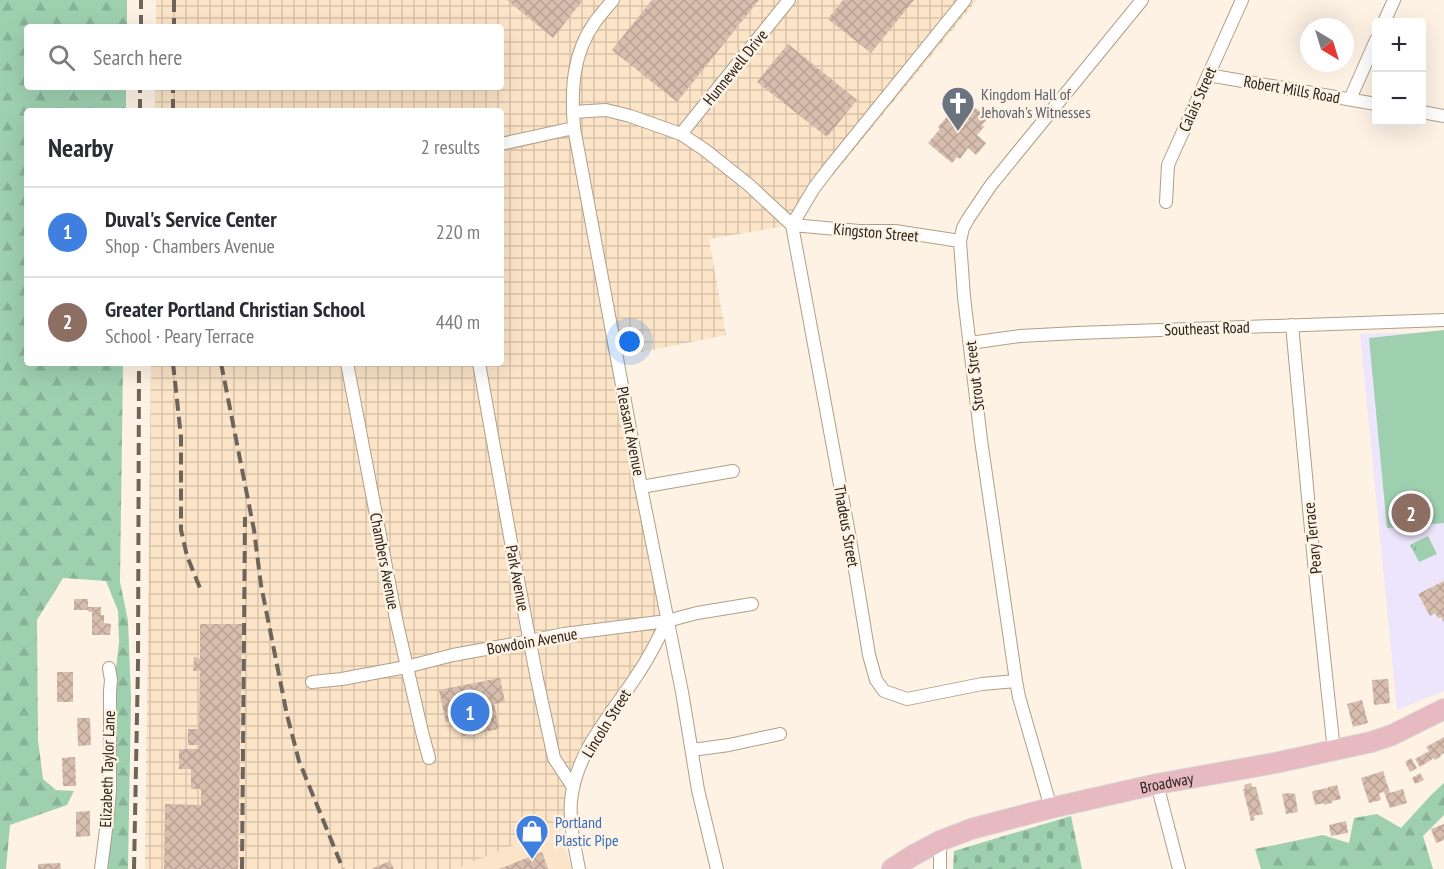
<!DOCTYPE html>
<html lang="en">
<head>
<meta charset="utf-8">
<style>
	:root { --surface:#fff; --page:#f2f2f3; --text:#2b2b33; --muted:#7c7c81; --line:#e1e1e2; --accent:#db2777 }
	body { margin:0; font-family:"PT Sans Narrow",sans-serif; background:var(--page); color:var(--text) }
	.controls { position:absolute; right:18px; top:18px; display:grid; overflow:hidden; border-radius:6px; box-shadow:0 6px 24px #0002 }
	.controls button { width:54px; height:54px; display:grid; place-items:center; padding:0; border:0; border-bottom:2px solid var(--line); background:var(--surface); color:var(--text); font:30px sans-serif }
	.compass { position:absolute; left:1300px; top:18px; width:54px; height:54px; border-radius:50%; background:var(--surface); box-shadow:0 6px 24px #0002; rotate:142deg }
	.you { position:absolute; left:630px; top:342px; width:21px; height:21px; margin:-15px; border:4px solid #fff; border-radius:50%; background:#1a73e8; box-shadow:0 0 0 9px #1a73e833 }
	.badge { display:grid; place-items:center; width:39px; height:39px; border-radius:50%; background:var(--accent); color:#fff; font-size:20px; font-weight:700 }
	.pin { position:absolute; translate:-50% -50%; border:3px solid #fff; box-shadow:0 2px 6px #0006 }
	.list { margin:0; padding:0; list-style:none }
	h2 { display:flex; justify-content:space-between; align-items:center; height:78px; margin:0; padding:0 24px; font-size:26px }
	h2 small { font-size:20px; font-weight:400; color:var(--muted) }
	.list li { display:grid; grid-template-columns:39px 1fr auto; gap:18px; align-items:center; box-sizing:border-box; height:90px; padding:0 24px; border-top:2px solid var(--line) }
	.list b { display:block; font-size:22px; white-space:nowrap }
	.list p { margin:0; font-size:20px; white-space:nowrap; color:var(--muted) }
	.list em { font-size:20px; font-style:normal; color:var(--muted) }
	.icon { flex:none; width:33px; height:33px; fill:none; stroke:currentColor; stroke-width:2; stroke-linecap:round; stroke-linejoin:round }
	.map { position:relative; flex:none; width:1444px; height:869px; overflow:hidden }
	.search { position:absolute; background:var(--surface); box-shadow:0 6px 24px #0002; left:24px; top:24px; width:480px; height:66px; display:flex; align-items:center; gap:15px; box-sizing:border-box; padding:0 21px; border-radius:6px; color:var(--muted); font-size:22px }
	.panel { position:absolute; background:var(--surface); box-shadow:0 6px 24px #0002; left:24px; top:108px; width:480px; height:258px; border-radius:6px }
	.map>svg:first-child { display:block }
	.built { fill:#fbe4c7 }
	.industrial { fill:url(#industrial-grid) }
	.education { fill:#ede5fb }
	.grass { fill:url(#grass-tufts) }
	.forest { fill:url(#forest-firs) }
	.cemetery { fill:url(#cemetery-stones) }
	.garden { fill:#9ed0b0 }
	.building { fill:url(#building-cross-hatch) }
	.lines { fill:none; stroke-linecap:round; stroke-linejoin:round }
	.minor-casing { stroke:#b09f89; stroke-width:14 }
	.primary-casing { stroke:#d8d7d6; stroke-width:22 }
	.minor { stroke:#fff; stroke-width:12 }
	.primary { stroke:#e7b9c1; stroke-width:20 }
	.rail { stroke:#6d655b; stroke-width:4; stroke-dasharray:12 6; stroke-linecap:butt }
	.labels { text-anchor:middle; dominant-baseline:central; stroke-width:5; stroke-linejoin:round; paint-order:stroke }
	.street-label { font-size:16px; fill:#282119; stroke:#fdf2e4 }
	.worship-label { font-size:16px; fill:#5b616d; stroke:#fdf2e4; text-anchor:start }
	.shop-label { font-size:16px; fill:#366cbe; stroke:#fdf2e4; text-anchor:start }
</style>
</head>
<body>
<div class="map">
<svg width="1444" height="869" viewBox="0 0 1444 869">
	<defs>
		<pattern id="industrial-grid" width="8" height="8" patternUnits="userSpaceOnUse" patternTransform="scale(1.5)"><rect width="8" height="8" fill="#fbe4c7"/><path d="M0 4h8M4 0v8" fill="none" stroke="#d7c3aa"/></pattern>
		<pattern id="grass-tufts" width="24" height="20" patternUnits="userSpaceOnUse" patternTransform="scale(1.5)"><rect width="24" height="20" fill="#9ed0b0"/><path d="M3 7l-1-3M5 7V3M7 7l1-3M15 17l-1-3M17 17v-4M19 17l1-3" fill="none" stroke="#88b297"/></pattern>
		<pattern id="forest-firs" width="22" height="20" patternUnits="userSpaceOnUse" patternTransform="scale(1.5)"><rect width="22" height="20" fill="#9ed0b0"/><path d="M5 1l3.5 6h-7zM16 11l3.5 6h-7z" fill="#88b297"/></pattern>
		<pattern id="cemetery-stones" width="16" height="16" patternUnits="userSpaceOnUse" patternTransform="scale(1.5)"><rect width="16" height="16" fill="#9ed0b0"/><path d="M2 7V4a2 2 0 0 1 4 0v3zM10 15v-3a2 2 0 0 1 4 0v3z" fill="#88b297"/></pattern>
		<pattern id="building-cross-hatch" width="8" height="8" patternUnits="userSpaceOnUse" patternTransform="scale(1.5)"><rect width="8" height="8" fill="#d6bdad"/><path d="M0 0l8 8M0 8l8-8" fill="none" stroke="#b8a294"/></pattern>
	</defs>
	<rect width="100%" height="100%" fill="#fdf2e4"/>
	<path class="built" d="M559 827 572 869H455Z"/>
	<path class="industrial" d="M156 0H977L792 225 709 239 726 335 617 357 667 621 600 728 570 804 559 827 455 869H145L151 363H501V111H155V87H501V27H156Z"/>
	<path class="education" d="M1444 332V691L1397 710 1360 334Z"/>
	<path class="grass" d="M1428 536 1437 554 1419 562 1410 545Z"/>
	<g class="forest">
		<path d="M0 0H127V27H27V87H126V111H27V363H123L120 582 128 621 131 697 128 869H108L111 833 115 735 116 668 119 642 118 611 106 581 63 578 37 620 38 740 43 779 56 790 74 791 67 805 10 825 6 869H0Z"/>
		<path d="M1444 783V815L1423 836 1433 869H1261L1255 849 1323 835 1349 843 1354 818 1377 814 1401 828 1431 795Z"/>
	</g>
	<path class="cemetery" d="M1071 816 1082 869H953L954 851Z"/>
	<path class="garden" d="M1444 330V523L1387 528 1369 338Z"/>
	<g class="building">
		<path d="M507 0H583L553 38Z"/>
		<path d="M652 0H759L677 102 612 50Z"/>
		<path d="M843 0H914L871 53 828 19Z"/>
		<path d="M788 44 857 100 827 137 757 82Z"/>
		<path d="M967 101 988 118 982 125 984 127 977 135 986 143 976 155 968 148 960 159 957 157 952 163 928 143 940 129 938 127 951 112 952 113 959 105 961 107Z"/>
		<path d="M1444 581V622L1441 617 1438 618 1435 613 1430 616 1418 594Z"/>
		<path d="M74 599H88V607H101V615H104V623L111 624 110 635H92V612H89L88 610H74Z"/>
		<path d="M200 624H242L238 869H164L165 804 201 805V789H191V769H179V749H199V745H188V729H199L200 671H193L194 657 200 659Z"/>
		<rect x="57" y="672" width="16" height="30"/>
		<path d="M500 678 505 702 494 704 499 729 462 736 459 720 446 722 439 690Z"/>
		<path d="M1388 679 1390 703 1374 705 1372 680Z"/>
		<path d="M1362 700 1368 723 1353 727 1347 704Z"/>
		<path d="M77 718H90L91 745 78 746Z"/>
		<path d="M1444 737V753L1440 755 1441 756 1435 760 1434 758 1420 767 1415 759 1429 751 1426 747Z"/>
		<path d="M75 757 76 786H63L62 758Z"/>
		<path d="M1411 758 1417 768 1410 772 1405 762Z"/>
		<path d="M1383 771 1390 793 1403 789 1407 803 1390 808 1384 792 1379 793 1381 800 1369 803 1361 778Z"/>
		<path d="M1420 773 1424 780 1415 784 1412 778Z"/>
		<path d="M1251 783 1252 787H1256L1263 814 1254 816 1255 820 1251 821 1243 789H1245L1244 785Z"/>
		<path d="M1337 785 1341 799 1332 801V803L1324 805V803L1315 805 1312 792 1315 790H1319L1326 788 1327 789 1328 787Z"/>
		<path d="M1288 793 1295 794 1298 812 1286 814 1282 794Z"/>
		<path d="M90 811V836L76 837V812Z"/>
		<path d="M1346 821 1348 833 1331 836 1329 825Z"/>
		<path d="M1444 824V840L1436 843 1431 829Z"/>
		<path d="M542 852 548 869H499Z"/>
		<path d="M390 861 394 869H371Z"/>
		<path d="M60 863 61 869H38V864Z"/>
	</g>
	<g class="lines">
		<defs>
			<g id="minor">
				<path d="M613 0C607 7 600 15 595 22 572 54 571 91 574 128L641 487 682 692 698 790 717 869"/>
				<path d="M965 0 830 167 814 188 792 225 850 539 869 655 876 680 884 691 907 699 982 684 1016 681"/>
				<path d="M1384 22 1394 0"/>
				<path d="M1208 75 1376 104"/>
				<path d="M1350 99 1376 40"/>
				<path d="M573 112 606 110 630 116 681 134 705 150 749 185 792 225 859 231H895L960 241"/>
				<path d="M1422 112 1444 116"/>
				<path d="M681 134 789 0"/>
				<path d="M501 144 574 128"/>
				<path d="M1166 202 1168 165 1242 0"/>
				<path d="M1292 325 1314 562 1334 751"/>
				<path d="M970 343 1020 336 1077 333 1444 320"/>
				<path d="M347 363 396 619 422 732 429 758"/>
				<path d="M479 363 514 559 537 679 554 758 573 787"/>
				<path d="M641 487 733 471"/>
				<path d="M312 682 342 679 406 667 453 655 530 641 564 634 667 621 697 613 752 604"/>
				<path d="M692 750 729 745 780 734"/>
				<path d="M1157 784 1179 869"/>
				<path d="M1051 808 1019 697 1016 681 981 440 964 297 960 241 963 228 968 219 991 185 1142 0"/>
				<path d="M101 869 108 814 110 789V691L111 680 109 668"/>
				<path d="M579 869C575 848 569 822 571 801 576 749 615 711 641 669 651 654 659 637 667 621"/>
				<path d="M940 869V841"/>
			</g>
			<g id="primary">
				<path id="s1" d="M892 869 912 856 940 841 971 829 1051 808 1157 784 1275 763 1371 742 1392 735 1444 709"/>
			</g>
		</defs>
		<use href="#minor" class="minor-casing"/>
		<use href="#primary" class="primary-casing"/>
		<use href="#minor" class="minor"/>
		<use href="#primary" class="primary"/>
		<g class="rail">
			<path d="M174 0V27"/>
			<path d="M141 27V0"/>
			<path d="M140 111V87"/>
			<path d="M173 111V87"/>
			<path d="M173 363 181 437V530L187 556 200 588"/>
			<path d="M221 363 254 530 261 585 287 715 299 761 343 869"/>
			<path d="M134 869 138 665 139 363"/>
			<path d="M242 869 245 517"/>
		</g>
	</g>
	<defs>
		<symbol id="church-pin" viewBox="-11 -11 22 30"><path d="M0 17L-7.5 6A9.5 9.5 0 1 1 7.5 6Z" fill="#6b7280" stroke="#fdf2e4"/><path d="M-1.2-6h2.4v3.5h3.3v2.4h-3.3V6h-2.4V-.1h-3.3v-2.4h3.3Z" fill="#fff"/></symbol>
		<symbol id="shop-pin" viewBox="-11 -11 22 30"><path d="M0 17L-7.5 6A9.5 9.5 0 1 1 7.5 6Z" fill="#3f7fe0" stroke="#fdf2e4"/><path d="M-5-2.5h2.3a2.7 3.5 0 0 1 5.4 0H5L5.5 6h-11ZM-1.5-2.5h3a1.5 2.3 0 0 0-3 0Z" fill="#fff"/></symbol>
	</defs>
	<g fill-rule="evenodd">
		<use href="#church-pin" x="939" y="84" width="38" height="52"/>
		<use href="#shop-pin" x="513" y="812" width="38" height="52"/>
	</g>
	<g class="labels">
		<g class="street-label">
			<text transform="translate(735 67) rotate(-51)">Hunnewell Drive</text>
			<text transform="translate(1292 89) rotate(10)">Robert Mills Road</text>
			<text transform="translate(1197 99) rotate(-66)">Calais Street</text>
			<text transform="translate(876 232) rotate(5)">Kingston Street</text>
			<text transform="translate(1207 328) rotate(-2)">Southeast Road</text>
			<text transform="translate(974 376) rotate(-97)">Strout Street</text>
			<text transform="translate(631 431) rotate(79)">Pleasant Avenue</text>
			<text transform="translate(847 526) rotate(80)">Thadeus Street</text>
			<text transform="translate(1312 538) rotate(-96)">Peary Terrace</text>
			<text transform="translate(385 561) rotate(79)">Chambers Avenue</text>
			<text transform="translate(518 578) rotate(79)">Park Avenue</text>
			<text transform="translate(532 641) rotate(-10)">Bowdoin Avenue</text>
			<text transform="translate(606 723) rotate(-58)">Lincoln Street</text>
			<text transform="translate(107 769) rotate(-88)">Elizabeth Taylor Lane</text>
			<text stroke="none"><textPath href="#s1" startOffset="290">Broadway</textPath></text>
		</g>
		<g class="worship-label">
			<text x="981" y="94">Kingdom Hall of<tspan x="981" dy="18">Jehovah's Witnesses</tspan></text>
		</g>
		<g class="shop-label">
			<text x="555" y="822">Portland<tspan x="555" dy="18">Plastic Pipe</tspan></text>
		</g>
	</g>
</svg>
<div class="controls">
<button>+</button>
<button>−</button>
</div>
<svg class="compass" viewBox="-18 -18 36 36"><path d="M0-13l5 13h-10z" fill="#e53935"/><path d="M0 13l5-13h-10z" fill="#7c7c81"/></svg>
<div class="you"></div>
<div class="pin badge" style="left:470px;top:712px;background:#3f7fe0">1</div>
<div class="pin badge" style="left:1411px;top:513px;background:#8d6e63">2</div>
<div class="search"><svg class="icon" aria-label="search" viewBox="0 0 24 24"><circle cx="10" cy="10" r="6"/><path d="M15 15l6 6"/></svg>Search here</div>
<section class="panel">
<h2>Nearby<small>2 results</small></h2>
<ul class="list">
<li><span class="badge" style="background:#3f7fe0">1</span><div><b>Duval's Service Center</b><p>Shop · Chambers Avenue</p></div><em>220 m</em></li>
<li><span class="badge" style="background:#8d6e63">2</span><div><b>Greater Portland Christian School</b><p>School · Peary Terrace</p></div><em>440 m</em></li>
</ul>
</section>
</div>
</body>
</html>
